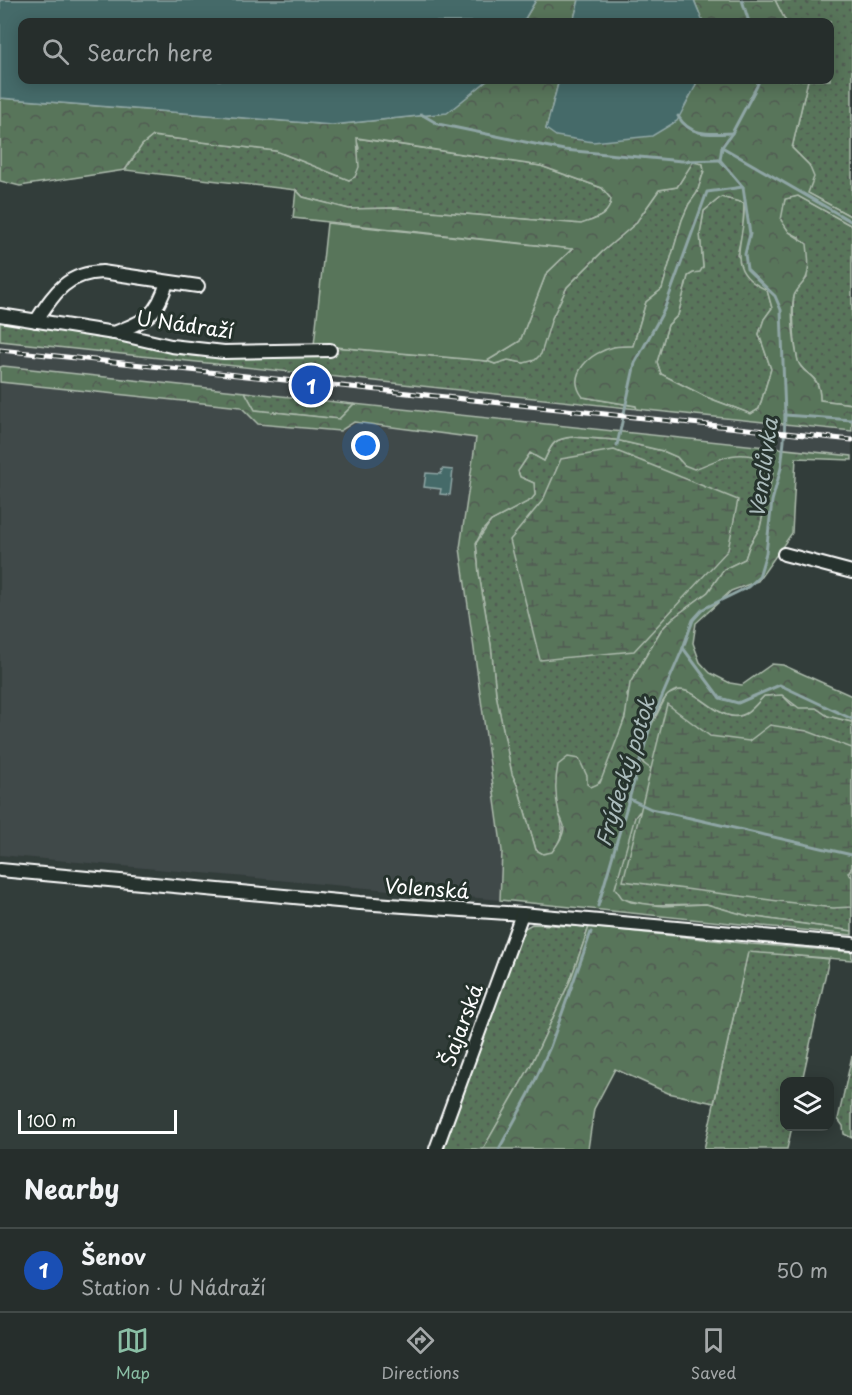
<!DOCTYPE html>
<html lang="en">
<head>
<meta charset="utf-8">
<style>
	:root { --surface:#262e2c; --page:#2e3634; --text:#f1f3f6; --muted:#a4a8a9; --line:#424a48; --accent:#8abfa5 }
	body { margin:0; font-family:"Playpen Sans",sans-serif; background:var(--page); color:var(--text) }
	.controls { position:absolute; right:18px; bottom:18px; display:grid; overflow:hidden; border-radius:12px; box-shadow:0 3px 15px #0003 }
	.controls button { width:54px; height:54px; display:grid; place-items:center; padding:0; border:0; border-bottom:2px solid var(--line); background:var(--surface); color:var(--text); font:30px sans-serif }
	.scale { position:absolute; left:18px; bottom:15px; width:159px; box-sizing:border-box; padding-left:6px; border:3px solid #fff; border-top:0; font-size:16px; line-height:21px; white-space:nowrap; color:#fff; -webkit-text-stroke:4px #26332d; paint-order:stroke }
	.you { position:absolute; left:366px; top:446px; width:21px; height:21px; margin:-15px; border:4px solid #fff; border-radius:50%; background:#1a73e8; box-shadow:0 0 0 9px #1a73e833 }
	.badge { display:grid; place-items:center; width:39px; height:39px; border-radius:50%; background:var(--accent); color:#fff; font-size:20px; font-weight:700 }
	.pin { position:absolute; translate:-50% -50%; border:3px solid #fff; box-shadow:0 2px 6px #0006 }
	.list { margin:0; padding:0; list-style:none }
	h2 { display:flex; justify-content:space-between; align-items:center; height:78px; margin:0; padding:0 24px; font-size:26px }
	h2 small { font-size:20px; font-weight:400; color:var(--muted) }
	.list li { display:grid; grid-template-columns:39px 1fr auto; gap:18px; align-items:center; box-sizing:border-box; height:84px; padding:0 24px; border-top:2px solid var(--line) }
	.list b { display:block; font-size:22px; white-space:nowrap }
	.list p { margin:0; font-size:20px; white-space:nowrap; color:var(--muted) }
	.list em { font-size:20px; font-style:normal; color:var(--muted) }
	.icon { flex:none; width:33px; height:33px; fill:none; stroke:currentColor; stroke-width:2; stroke-linecap:round; stroke-linejoin:round }
	.map { position:relative; flex:none; width:852px; height:1149px; overflow:hidden }
	.search { position:absolute; background:var(--surface); box-shadow:0 3px 15px #0003; left:18px; right:18px; top:18px; height:66px; display:flex; align-items:center; gap:15px; box-sizing:border-box; padding:0 21px; border-radius:12px; color:var(--muted); font-size:22px }
	.sheet { height:162px; background:var(--surface) }
	nav { display:flex; justify-content:space-around; align-items:center; box-sizing:border-box; height:84px; border-top:2px solid var(--line); background:var(--surface); font-size:16px; color:var(--muted) }
	nav a { display:grid; justify-items:center; gap:3px }
	nav .on { color:var(--accent) }
	.map>svg:first-child { display:block }
	.built { fill:#41484a }
	.grass { fill:url(#grass-dots); stroke:#acbaac; stroke-width:1.5 }
	.forest { fill:url(#forest-crowns); stroke:#acbaac; stroke-width:1.5; fill-rule:evenodd }
	.wetland { fill:url(#wetland-marsh); stroke:#acbaac; stroke-width:1.5 }
	.green { fill:#58745a; stroke:#acbaac; stroke-width:1.5 }
	.water { fill:#456a69; stroke:#8fa6a5; stroke-width:1.5 }
	.lines { fill:none; stroke-linecap:round; stroke-linejoin:round }
	.stream { stroke:#8fa6a5; stroke-width:3 }
	.minor-casing { stroke:#fff; stroke-width:16 }
	.minor { stroke:#26332d; stroke-width:12 }
	.rail-casing { stroke:#fff; stroke-width:5 }
	.rail { stroke:#26332d; stroke-width:3; stroke-dasharray:9; stroke-linecap:butt }
	.labels { text-anchor:middle; dominant-baseline:central; stroke-width:6; stroke-linejoin:round; paint-order:stroke }
	.street-label { font-size:20px; fill:#fff; stroke:#26332d }
	.water-label { font-size:21px; font-style:italic; fill:#abbcbc; stroke:#26332d }
</style>
</head>
<body>
<div class="map">
<svg width="852" height="1149" viewBox="0 0 852 1149">
	<defs>
		<pattern id="grass-dots" width="8" height="8" patternUnits="userSpaceOnUse" patternTransform="scale(1.5)"><rect width="8" height="8" fill="#58745a"/><path d="M2 2h.1M6 6h.1" fill="none" stroke="#515c52" stroke-width="1.8" stroke-linecap="round"/></pattern>
		<pattern id="forest-crowns" width="20" height="18" patternUnits="userSpaceOnUse" patternTransform="scale(1.5)"><rect width="20" height="18" fill="#58745a"/><path d="M2 6a3 3 0 1 1 6 0M12 15a3 3 0 1 1 6 0" fill="none" stroke="#515c52"/></pattern>
		<pattern id="wetland-marsh" width="20" height="14" patternUnits="userSpaceOnUse" patternTransform="scale(1.5)"><rect width="20" height="14" fill="#58745a"/><path d="M1 5h8M5 5V1M11 12h8M15 12V8" fill="none" stroke="#515c52"/></pattern>
	</defs>
	<rect width="100%" height="100%" fill="#323d3a"/>
	<filter id="ink" filterUnits="userSpaceOnUse"><feTurbulence type="fractalNoise" baseFrequency=".0167" numOctaves="2"/><feDisplacementMap in="SourceGraphic" scale="12" xChannelSelector="R" yChannelSelector="G"/><feConvolveMatrix kernelMatrix="1 2 1 2 8 2 1 2 1" color-interpolation-filters="sRGB"/></filter>
	<g filter="url(#ink)">
		<g class="built">
			<path d="M0 342 852 431V456L0 366Z"/>
			<path d="M0 382 241 407 258 424 340 431 354 422 476 438 460 548 502 851 501 900 0 855Z"/>
		</g>
		<g class="grass">
			<path d="M775 0H852V217L808 193 809 165 792 148 808 80H830V22H786Z"/>
			<path d="M153 136 276 151 349 180 359 148 356 138 541 166 602 188 611 199C610 216 595 219 581 224L395 208 349 209 303 197 296 190 125 170 142 145Z"/>
			<path d="M693 161 703 164 704 170 697 193 689 204 682 220 662 289 646 302 633 346 614 347 583 397 636 406 637 409 0 341V318L193 352 314 345 487 361 495 364 508 360 524 363 552 318 567 287 602 252 635 224 659 190 677 187Z"/>
			<path d="M798 196 852 226V404L820 400C820 374 809 379 799 364 795 356 791 302 795 293 797 288 803 282 807 278L799 237 789 232 780 220 785 199Z"/>
			<path d="M721 197 744 203 743 229 737 255 767 290 772 308 764 319 759 334 771 369 759 409 751 414 706 397 661 374 657 362 668 325 678 315 688 276 703 267 700 234 704 211Z"/>
			<path d="M245 392 354 404 339 419 255 410Z"/>
			<path d="M573 437 616 440 663 451 677 457 680 461 743 453 764 458 772 466 773 472 760 528 750 544 745 559 724 569 708 592 673 618 661 630 636 673 627 695 629 704 618 739 604 776 596 786 590 787 586 784 559 813C565 829 562 839 552 853L543 854 536 850 518 787 512 774 496 694 491 645 479 574 476 543 491 521 531 500 535 495 534 483 520 477 518 471 530 453 544 461C552 444 553 439 573 437Z"/>
			<path d="M679 690C701 689 722 728 747 713 753 709 759 701 764 696L782 695 792 705 816 708 828 716 852 722V850L696 813 643 763 641 754 652 724 667 695Z"/>
			<path d="M646 811 852 857V931L748 916 706 904 649 905 622 899 615 888C619 874 628 822 637 814 640 812 642 812 646 811Z"/>
			<path d="M532 924 589 927 570 981 531 1065 483 1149H441L520 934 525 928Z"/>
			<path d="M748 951 829 959 802 1081 784 1082V1126L792 1127 787 1149H704Z"/>
			<path d="M852 1056V1138L844 1134 843 1126 838 1119Z"/>
		</g>
		<g class="forest">
			<path d="M536 0H579L573 22H523Z"/>
			<path d="M694 0H775L786 22H703Z"/>
			<path d="M488 80H559L546 129 695 87 697 80H808L792 148 809 165 814 177 808 193 852 217V226L798 196 785 199 781 220 789 232 807 244C808 255 811 270 805 280 802 285 796 290 794 296 790 312 794 344 798 361 802 376 820 372 820 400L852 404V431L637 409 636 406 583 397C565 374 591 352 614 347 620 346 627 346 633 346L646 302 662 289 682 220 689 204 697 193 704 171 703 164 693 162 677 187 659 190 635 224 602 252 567 287 552 318 541 354 535 360 524 363 508 360 495 364 487 361 520 341 546 274 572 249 293 218 296 190 303 197 349 209 395 208 581 224C595 219 610 216 611 199L602 188 541 166 357 138 359 167 355 177 349 180 276 151 153 136 142 145 125 170 20 186 0 181V98L332 125 446 113ZM721 197 744 203C747 240 720 270 767 290L772 308 764 319 759 334 771 369 759 409 751 414 706 397 661 374 657 362 668 325 678 315 688 276 693 273 700 272 703 267 700 234 704 211Z"/>
			<path d="M3 366 245 392 255 410 339 419 354 404 852 456V460L796 458 792 533 758 581 731 591 696 623 693 643 700 662 710 673 730 683 742 685 772 664 783 665 852 696V722L828 716 816 708H799L782 695 764 696C759 701 754 708 748 712 718 732 694 673 668 695 659 703 648 733 643 745L641 754 643 763 651 769 646 811 639 812 635 817 615 888 622 898 631 902 663 906 706 904 748 916 852 931V935L500 900 502 851 460 548 476 438 354 422 340 431 258 424 241 407 0 382V367ZM573 437 616 440 663 451 677 457 684 465 694 469C720 460 730 450 758 457 766 459 771 464 773 472L760 528 750 544 745 559 724 569 708 592 673 618 661 630 630 683 625 718 600 783 591 787 587 784V776L579 759 568 757 558 765C555 780 555 797 559 813 560 817 563 822 564 826 564 836 557 845 552 852L543 854 536 850 518 787 512 774 496 694 491 645 479 574 476 543 483 530 491 521 531 500 535 495 534 483 520 477 518 471 530 453 544 461C552 444 552 439 573 437Z"/>
			<path d="M589 927 751 944 852 952V960L748 952 714 1103 668 1093 615 1069 594 1109 588 1149H483L531 1065 570 981Z"/>
		</g>
		<g class="wetland">
			<path d="M614 450 738 500 728 550 634 651 540 660 510 540 543 500 561 459Z"/>
			<path d="M667 704 710 736 749 741 770 725 807 731 852 748V867L848 873 852 877V907L833 908 623 881Z"/>
		</g>
		<path class="green" d="M327 223 572 249 546 274 520 341 487 361 314 345Z"/>
		<g class="water">
			<path d="M0 0H536L523 22H22V80H488L447 113 332 125 0 98Z"/>
			<path d="M579 0H694L703 22H573Z"/>
			<path d="M559 80H697L695 87 677 121 652 136 593 142 556 136 546 129Z"/>
			<path d="M442 469 453 470 450 495 440 494 441 489 424 487 426 473 441 474Z"/>
		</g>
		<g class="lines">
			<g class="stream">
				<path d="M742 0 749 22"/>
				<path d="M759 80 757 86 732 133 722 147 720 160 743 187 750 234 745 254 747 269 775 296 781 310 785 415 784 441 781 468 772 501 766 553 759 577 748 587 703 609 693 620 683 648 720 698 738 703 780 685 852 719"/>
				<path d="M421 114 438 124 564 150 682 161 720 160"/>
				<path d="M678 116C690 137 711 134 732 133"/>
				<path d="M722 147 852 222"/>
				<path d="M785 415 852 420"/>
				<path d="M617 445 635 363 664 310 707 192 743 187"/>
				<path d="M630 799 651 809 852 855"/>
				<path d="M598 906 652 720 683 648"/>
				<path d="M499 1149 529 1094 550 1047 591 932"/>
			</g>
			<defs>
				<g id="minor">
					<path d="M0 315 114 333 171 346 224 352 330 350"/>
					<path d="M36 321C54 294 66 273 102 272L198 286"/>
					<path d="M114 333C145 321 157 316 167 282"/>
					<path d="M784 554 852 572"/>
					<path d="M0 870 360 903 522 914 852 944"/>
					<path d="M436 1149 522 914"/>
				</g>
			</defs>
			<use href="#minor" class="minor-casing"/>
			<use href="#minor" class="minor"/>
			<defs>
				<path id="rail" d="M0 350 852 440"/>
			</defs>
			<use href="#rail" class="rail-casing"/>
			<use href="#rail" class="rail"/>
		</g>
	</g>
	<g class="labels">
		<g class="street-label">
			<text transform="translate(185 324) rotate(8)">U Nádraží</text>
			<text transform="translate(427 888) rotate(4)">Volenská</text>
			<text transform="translate(461 1025) rotate(-70)">Šajarská</text>
		</g>
		<g class="water-label">
			<text transform="translate(762 468) rotate(-82)">Venclůvka</text>
			<text transform="translate(624 771) rotate(-73)">Frýdecký potok</text>
		</g>
	</g>
</svg>
<div class="controls">
<button><svg class="icon" aria-label="layers" viewBox="0 0 24 24"><path d="M12 4l9 5-9 5-9-5zM3 14l9 5 9-5"/></svg></button>
</div>
<div class="scale">100 m</div>
<div class="you"></div>
<div class="pin badge" style="left:311px;top:385px;background:#1a4fb4">1</div>
<div class="search"><svg class="icon" aria-label="search" viewBox="0 0 24 24"><circle cx="10" cy="10" r="6"/><path d="M15 15l6 6"/></svg>Search here</div>
</div>
<section class="sheet">
<h2>Nearby<small></small></h2>
<ul class="list">
<li><span class="badge" style="background:#1a4fb4">1</span><div><b>Šenov</b><p>Station · U Nádraží</p></div><em>50 m</em></li>
</ul>
</section>
<nav>
<a class="on"><svg class="icon" aria-label="map" viewBox="0 0 24 24"><path d="M3 6l6-2 6 2 6-2v14l-6 2-6-2-6 2zM9 4v14M15 6v14"/></svg>Map</a>
<a><svg class="icon" aria-label="directions" viewBox="0 0 24 24"><path d="M12 3l9 9-9 9-9-9zM9 14v-3h6M13 9l2 2-2 2"/></svg>Directions</a>
<a><svg class="icon" aria-label="saved" viewBox="0 0 24 24"><path d="M7 4h10v16l-5-4-5 4z"/></svg>Saved</a>
</nav>
</body>
</html>
